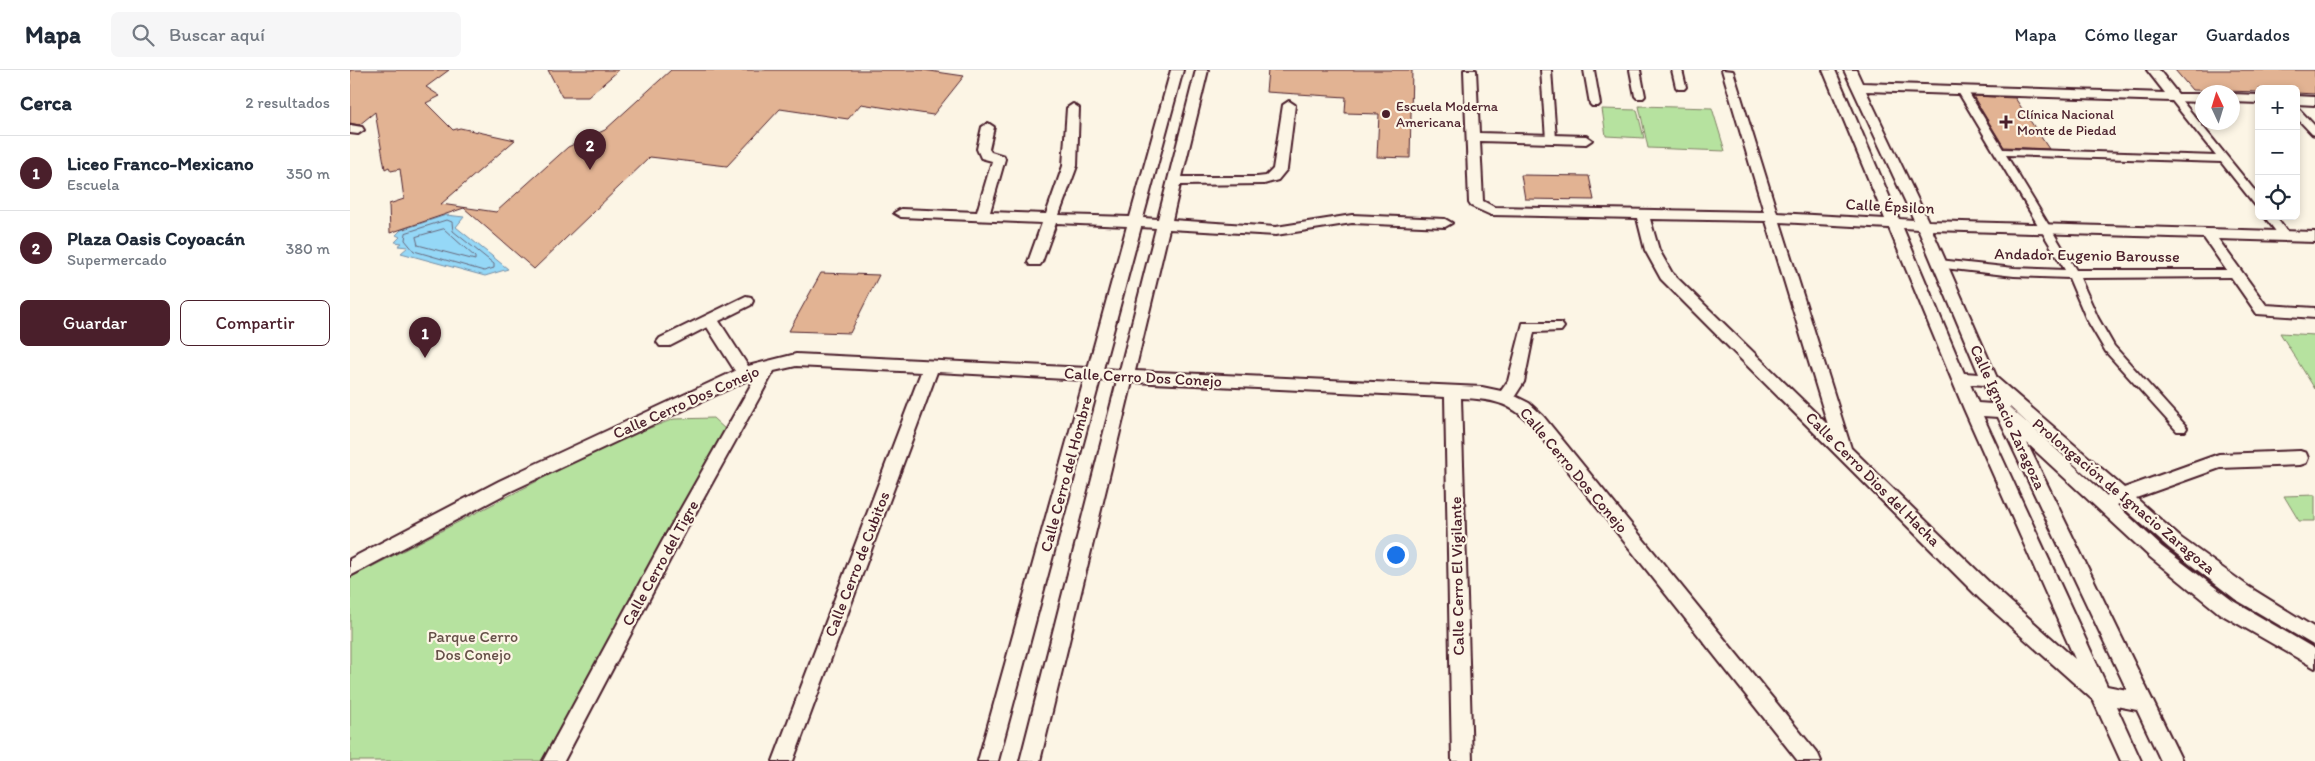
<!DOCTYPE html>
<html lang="es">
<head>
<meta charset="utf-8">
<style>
	:root { --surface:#fff; --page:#f6f6f7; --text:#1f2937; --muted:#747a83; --line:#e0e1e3; --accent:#4a1f2b }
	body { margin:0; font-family:Itim,sans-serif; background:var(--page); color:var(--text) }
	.controls { position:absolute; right:15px; top:15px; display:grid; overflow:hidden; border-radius:8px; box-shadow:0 2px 8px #0003 }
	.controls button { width:45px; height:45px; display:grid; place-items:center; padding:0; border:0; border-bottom:1px solid var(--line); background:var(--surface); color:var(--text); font:25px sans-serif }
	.compass { position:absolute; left:1845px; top:15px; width:45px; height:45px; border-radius:50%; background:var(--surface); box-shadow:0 2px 8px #0003; rotate:356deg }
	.you { position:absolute; left:1045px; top:484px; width:18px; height:18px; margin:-12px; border:4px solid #fff; border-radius:50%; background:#1a73e8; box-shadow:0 0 0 8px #1a73e833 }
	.badge { display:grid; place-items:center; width:32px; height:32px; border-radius:50%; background:var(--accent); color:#fff; font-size:16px; font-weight:700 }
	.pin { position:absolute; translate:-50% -41px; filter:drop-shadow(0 1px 2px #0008) }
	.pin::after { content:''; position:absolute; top:26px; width:18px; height:15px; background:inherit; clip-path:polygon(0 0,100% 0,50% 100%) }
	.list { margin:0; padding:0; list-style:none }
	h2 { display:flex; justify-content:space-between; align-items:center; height:65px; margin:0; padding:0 20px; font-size:21px }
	h2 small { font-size:16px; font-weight:400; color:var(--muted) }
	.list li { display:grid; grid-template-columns:32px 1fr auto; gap:15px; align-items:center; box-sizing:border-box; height:75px; padding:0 20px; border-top:1px solid var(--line) }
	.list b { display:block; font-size:19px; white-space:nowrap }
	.list p { margin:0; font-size:16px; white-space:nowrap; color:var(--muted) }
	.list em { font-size:16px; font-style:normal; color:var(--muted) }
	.actions { display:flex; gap:10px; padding:15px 20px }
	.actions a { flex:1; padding:11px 0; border:1px solid var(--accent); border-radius:8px; text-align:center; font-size:18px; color:var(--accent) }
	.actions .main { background:var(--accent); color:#fff }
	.icon { flex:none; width:28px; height:28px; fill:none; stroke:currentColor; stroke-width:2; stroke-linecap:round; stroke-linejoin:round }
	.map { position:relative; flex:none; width:1965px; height:691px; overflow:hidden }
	header { display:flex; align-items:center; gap:30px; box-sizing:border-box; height:70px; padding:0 25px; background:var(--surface); border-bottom:1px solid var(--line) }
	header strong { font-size:24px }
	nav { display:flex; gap:28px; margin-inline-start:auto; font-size:18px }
	.search { width:350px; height:45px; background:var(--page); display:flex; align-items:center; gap:12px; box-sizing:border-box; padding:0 18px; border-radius:8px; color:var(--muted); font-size:19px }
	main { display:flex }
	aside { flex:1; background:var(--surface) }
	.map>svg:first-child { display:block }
	.green { fill:#b6e29f; stroke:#808065 }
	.water { fill:#95d8f7; stroke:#778ea5 }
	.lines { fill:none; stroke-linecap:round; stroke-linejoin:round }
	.shore { stroke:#68697d; stroke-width:1 }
	.building { fill:#e2b393; stroke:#4a1f2b }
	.pedestrian-casing { stroke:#4a1f2b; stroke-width:4 }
	.minor-casing { stroke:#4a1f2b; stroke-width:4 }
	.pedestrian { fill:#fcf5e5; fill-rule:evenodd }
	.minor { fill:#fcf5e5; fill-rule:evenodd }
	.poi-dot { fill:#4a1f2b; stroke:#fcf5e5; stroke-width:2 }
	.labels { text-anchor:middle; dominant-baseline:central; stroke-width:4.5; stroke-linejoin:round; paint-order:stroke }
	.far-poi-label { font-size:14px; fill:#4a1f2b; stroke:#fcf5e5; text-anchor:start }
	.street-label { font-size:16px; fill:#4a1f2b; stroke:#fcf5e5 }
	.park-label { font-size:16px; fill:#655048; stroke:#fcf5e5 }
</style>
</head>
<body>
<header>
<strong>Mapa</strong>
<div class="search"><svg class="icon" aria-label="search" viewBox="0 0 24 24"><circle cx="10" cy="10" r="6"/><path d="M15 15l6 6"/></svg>Buscar aquí</div>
<nav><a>Mapa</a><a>Cómo llegar</a><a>Guardados</a></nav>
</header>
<main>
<aside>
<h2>Cerca<small>2 resultados</small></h2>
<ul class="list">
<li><span class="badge">1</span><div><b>Liceo Franco-Mexicano</b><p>Escuela</p></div><em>350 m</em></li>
<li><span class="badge">2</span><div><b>Plaza Oasis Coyoacán</b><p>Supermercado</p></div><em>380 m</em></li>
</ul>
<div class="actions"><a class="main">Guardar</a><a>Compartir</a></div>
</aside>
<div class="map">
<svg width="1965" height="691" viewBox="0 0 1965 691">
	<rect width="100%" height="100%" fill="#fcf5e5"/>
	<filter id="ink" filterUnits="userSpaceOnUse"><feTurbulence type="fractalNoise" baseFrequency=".02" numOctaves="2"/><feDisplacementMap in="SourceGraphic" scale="10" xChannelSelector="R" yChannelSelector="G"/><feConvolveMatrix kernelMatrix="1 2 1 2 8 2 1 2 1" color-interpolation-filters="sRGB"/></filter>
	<g filter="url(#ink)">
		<g class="green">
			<path d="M1289 36 1362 38 1375 81 1298 78Z"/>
			<path d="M1252 39 1287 40 1294 68 1256 66Z"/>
			<path d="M1930 263 1965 265V319Z"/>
			<path d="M363 348 376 360 191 691H0V508L265 371 324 349Z"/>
			<path d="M1965 425V451H1949L1934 426Z"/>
		</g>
		<path class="water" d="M96 145 114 147 106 157 158 199 135 206 51 183 58 177 48 176 52 173 45 172 50 167 46 165 51 160Z"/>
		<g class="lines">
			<g class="shore">
				<path d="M97 150 102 152 103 161 144 194V198L134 201 64 181 55 170 56 163Z"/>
				<path d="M94 159 125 187V190L68 175 66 167Z"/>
			</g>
		</g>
		<g class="building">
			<path d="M0 0H99L76 17 90 26 76 33 103 60 110 58 165 70 91 134 146 142 218 77 255 60 321 0H573L614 6 583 45 511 34 498 49 430 39 377 96 300 87 184 199 114 138 40 163 39 134 54 129 50 99 41 101 39 97 35 99 25 42 9 55 0 53Z"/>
			<path d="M198 0H269L238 27H212Z"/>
			<path d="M918 0H1062L1060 88 1027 87 1029 44 995 43 996 27 916 22Z"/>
			<path d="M1825 0H1965V24L1946 23V19H1909V22L1842 20Z"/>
			<path d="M1623 26 1665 28 1699 79 1654 77Z"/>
			<path d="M1171 105 1239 106 1244 130 1175 129Z"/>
			<path d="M471 203 529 205 500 263 439 261Z"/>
		</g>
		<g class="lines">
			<defs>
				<g id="pedestrian">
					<path d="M1191 0H1201L1206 69 1201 72 1196 69Z"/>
					<path d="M1234 0H1244L1250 34 1248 36H1242L1240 34Z"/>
					<path d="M1280 0H1290L1295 26 1293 28H1287L1285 26Z"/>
					<path d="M1322 0H1332L1336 17 1334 19H1328L1326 17Z"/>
					<path d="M1612 17 1617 20 1653 79 1866 86 1819 27 1821 25H1827L1909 126V136L1905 135 1871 92 1656 85 1726 200H1889L1891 203 1885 207 1730 208 1748 248 1764 276 1835 355 1837 358 1835 361H1827L1756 282 1736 248 1719 208 1664 206 1585 197 1583 194 1589 190 1664 198 1715 200 1607 20Z"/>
					<path d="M1946 38 1949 39 1965 56V65L1962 64 1946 47Z"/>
					<path d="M1914 146H1925L1940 166 1939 168H1931Z"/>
				</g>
				<g id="minor">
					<path d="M821 0H833L793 148 808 149 846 0H858L832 107H907L916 106 923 99 933 35 939 31 945 35 937 99 928 110 914 114 830 115 822 150 926 157 1002 145 1095 149 1102 153 1095 157 1002 153 926 165 819 159 785 301 1132 317 1151 321 1158 311 1173 253H1211L1214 257 1211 261 1184 262 1174 312 1165 326 1179 333 1193 346 1468 684 1471 691H1448L1181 354C1159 332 1142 329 1111 328L1122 691H1102L1095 327 782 312 690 691H670L767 311 750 310 648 691H628L734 310 587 302 443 691H423L571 302 446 296 424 301 325 480 214 691H193L313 470 406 306 161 421 0 506V489L149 411 385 301 357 257 320 276H310L307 272 310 268 396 226 401 227 403 231 401 235 369 251 398 296 446 284 738 298 777 156 706 153 692 192 690 195H680L678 192 692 153 551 147 544 143 551 139 627 142 642 91 631 88 627 79 632 57 638 53 644 57 639 79 641 82 654 86 655 89 640 142 696 144 713 96 717 38 723 34 729 38 727 96 709 145 780 147ZM791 157 806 158 770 300 753 299Z"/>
					<path d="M1114 0H1126L1129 63 1236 66 1242 70 1236 74 1130 71 1133 131 1144 137 1414 142 1372 0 1383 1 1427 143 1535 149 1473 0H1485L1549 149 1564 150 1494 0H1506L1512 13 1815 23 1797 0H1809L1828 24H1852V32L1516 21 1578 151 1965 162V172L1868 169 1916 235 1965 238V248L1907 244 1854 168 1582 160 1647 308 1774 418 1869 384 1950 381 1956 383 1958 388 1956 393 1950 395 1870 398 1786 428 1831 468 1899 517 1965 558V576L1885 529 1819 478 1769 434 1767 435 1812 477 1883 531 1965 579V598L1869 543 1800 487 1677 373 1832 691H1811L1787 640 1766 636 1791 691H1771L1743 630 1630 529 1311 209 1295 180 1287 148 1141 145 1121 136 1119 133ZM1300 149 1416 151 1478 355 1322 203 1309 180ZM1430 152 1539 158 1614 339 1725 589 1644 517 1501 378ZM1553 158 1568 159 1629 304 1614 303ZM1620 314 1634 315 1642 334 1628 333ZM1659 337 1758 424 1757 426 1660 337ZM1633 346 1648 347 1777 620 1757 616Z"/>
					<path d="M1882 24 1909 25V33L1882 32Z"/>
					<path d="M1946 26 1965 27V35L1946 34Z"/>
					<path d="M0 55 12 57 14 60 8 64 0 63Z"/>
				</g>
			</defs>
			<use href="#pedestrian" class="pedestrian-casing"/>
			<use href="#minor" class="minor-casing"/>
			<use href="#pedestrian" class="pedestrian"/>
			<use href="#minor" class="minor"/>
		</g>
	</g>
	<g class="poi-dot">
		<circle cx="1036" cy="44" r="5"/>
		<path d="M1653.5 44.5h5v5h5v5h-5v5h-5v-5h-5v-5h5z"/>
	</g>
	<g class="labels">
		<g class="far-poi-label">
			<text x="1046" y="36">Escuela Moderna<tspan x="1046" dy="16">Americana</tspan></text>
			<text x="1667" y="44">Clínica Nacional<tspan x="1667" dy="16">Monte de Piedad</tspan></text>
		</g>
		<g class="street-label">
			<text transform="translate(1540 136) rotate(3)">Calle Épsilon</text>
			<text transform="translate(1737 185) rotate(1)">Andador Eugenio Barousse</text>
			<text transform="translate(793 307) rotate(3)">Calle Cerro Dos Conejo</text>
			<text transform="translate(336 332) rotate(-24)">Calle Cerro Dos Conejo</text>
			<text transform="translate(1658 347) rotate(65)">Calle Ignacio Zaragoza</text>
			<text transform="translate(1224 400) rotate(50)">Calle Cerro Dos Conejo</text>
			<text transform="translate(716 404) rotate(-75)">Calle Cerro del Hombre</text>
			<text transform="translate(1523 409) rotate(45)">Calle Cerro Dios del Hacha</text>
			<text transform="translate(1774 426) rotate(40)">Prolongación de Ignacio Zaragoza</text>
			<text transform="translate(310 493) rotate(-61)">Calle Cerro del Tigre</text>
			<text transform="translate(507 494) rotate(-69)">Calle Cerro de Cubitos</text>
			<text transform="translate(1107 506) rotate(-91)">Calle Cerro El Vigilante</text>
		</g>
		<g class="park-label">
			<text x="123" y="566">Parque Cerro<tspan x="123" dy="18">Dos Conejo</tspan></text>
		</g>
	</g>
</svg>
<div class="controls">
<button>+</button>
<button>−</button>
<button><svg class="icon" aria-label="locate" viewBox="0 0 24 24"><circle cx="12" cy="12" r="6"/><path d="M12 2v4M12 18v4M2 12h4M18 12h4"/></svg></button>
</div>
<svg class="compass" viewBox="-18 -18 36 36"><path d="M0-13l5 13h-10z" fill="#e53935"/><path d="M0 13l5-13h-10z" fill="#747a83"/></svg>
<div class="you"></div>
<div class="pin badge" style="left:75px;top:288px">1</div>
<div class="pin badge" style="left:240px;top:100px">2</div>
</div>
</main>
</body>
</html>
